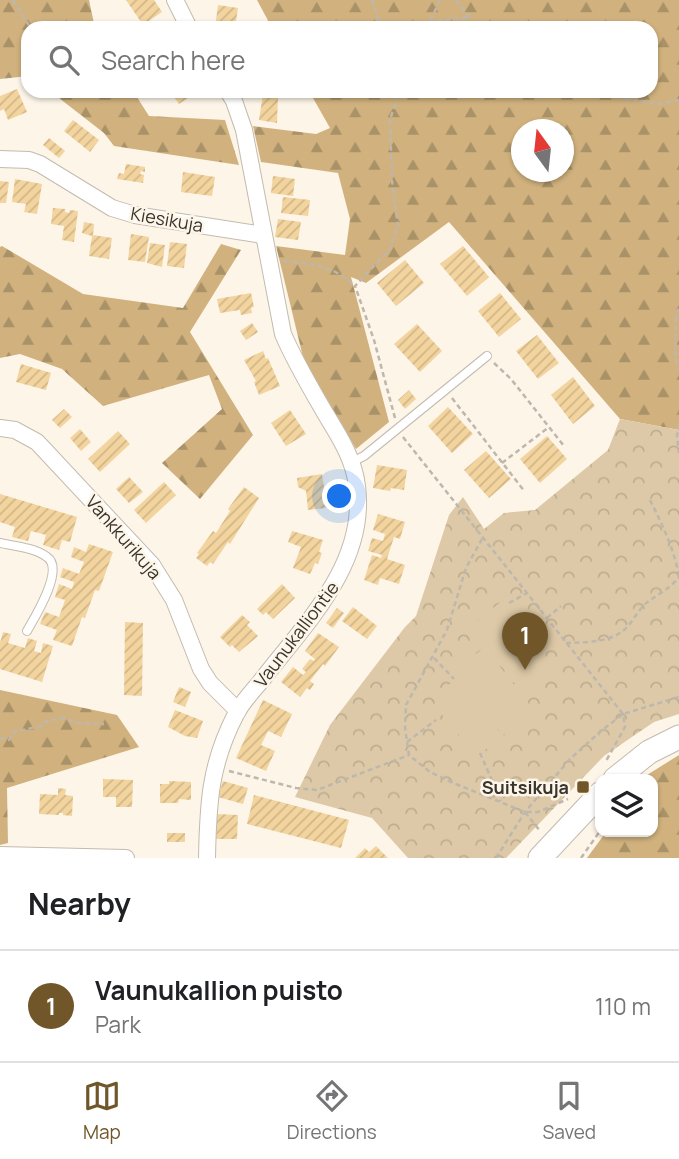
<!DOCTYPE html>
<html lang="en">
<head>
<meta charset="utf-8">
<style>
	:root { --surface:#fff; --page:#f6f6f6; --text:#202124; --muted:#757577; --line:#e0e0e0; --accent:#705628 }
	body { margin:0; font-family:Manrope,sans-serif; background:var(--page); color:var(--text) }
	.controls { position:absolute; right:21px; bottom:21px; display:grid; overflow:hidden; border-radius:14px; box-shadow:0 2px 5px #0004 }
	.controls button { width:63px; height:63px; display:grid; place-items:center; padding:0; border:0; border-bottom:2px solid var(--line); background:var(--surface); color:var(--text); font:35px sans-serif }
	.compass { position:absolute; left:511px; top:119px; width:63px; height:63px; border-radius:50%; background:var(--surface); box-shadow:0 2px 5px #0004; rotate:345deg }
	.you { position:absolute; left:340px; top:497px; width:24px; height:24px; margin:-18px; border:5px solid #fff; border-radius:50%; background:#1a73e8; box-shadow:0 0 0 10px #1a73e833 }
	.badge { display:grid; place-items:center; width:46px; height:46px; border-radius:50%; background:var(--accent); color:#fff; font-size:23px; font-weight:700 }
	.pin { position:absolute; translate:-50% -58px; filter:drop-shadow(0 2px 4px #0008) }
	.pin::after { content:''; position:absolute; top:37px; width:24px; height:21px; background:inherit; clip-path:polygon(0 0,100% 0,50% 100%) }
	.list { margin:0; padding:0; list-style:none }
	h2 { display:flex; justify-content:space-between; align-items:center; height:91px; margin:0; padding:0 28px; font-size:30px }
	h2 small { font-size:23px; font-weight:400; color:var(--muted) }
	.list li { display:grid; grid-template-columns:46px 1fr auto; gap:21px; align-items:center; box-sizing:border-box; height:112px; padding:0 28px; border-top:2px solid var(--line) }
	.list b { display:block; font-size:26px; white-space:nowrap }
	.list p { margin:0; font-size:23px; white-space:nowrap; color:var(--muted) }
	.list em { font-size:23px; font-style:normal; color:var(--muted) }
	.icon { flex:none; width:38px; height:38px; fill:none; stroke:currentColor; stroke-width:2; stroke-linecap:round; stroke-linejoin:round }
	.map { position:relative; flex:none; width:679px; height:858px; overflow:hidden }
	.search { position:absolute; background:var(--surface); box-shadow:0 2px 5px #0004; left:21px; right:21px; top:21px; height:77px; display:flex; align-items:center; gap:18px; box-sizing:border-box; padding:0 24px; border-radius:21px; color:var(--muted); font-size:26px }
	.sheet { height:203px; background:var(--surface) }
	nav { display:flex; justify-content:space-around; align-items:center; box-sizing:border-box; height:98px; border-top:2px solid var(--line); background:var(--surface); font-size:19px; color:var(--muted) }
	nav a { display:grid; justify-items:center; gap:4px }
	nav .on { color:var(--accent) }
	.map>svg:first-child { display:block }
	.forest { fill:url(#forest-firs); fill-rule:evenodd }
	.park { fill:url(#park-crowns) }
	.garden { fill:#ddc9a7 }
	.building { fill:url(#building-hatch) }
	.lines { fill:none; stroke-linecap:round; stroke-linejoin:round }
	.service-casing { stroke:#c3bbaf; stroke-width:10 }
	.minor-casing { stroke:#c3bbaf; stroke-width:18 }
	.secondary-casing { stroke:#c3bbaf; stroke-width:25 }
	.path { stroke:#beb7ad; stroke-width:2.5; stroke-dasharray:5 3.5; stroke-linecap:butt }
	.service { stroke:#fff; stroke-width:8 }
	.minor { stroke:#fff; stroke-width:16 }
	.secondary { stroke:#fff; stroke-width:23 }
	.poi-dot { fill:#705628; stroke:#fdf5e8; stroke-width:2.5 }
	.labels { text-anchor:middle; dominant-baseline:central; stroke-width:5; stroke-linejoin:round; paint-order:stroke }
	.street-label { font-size:18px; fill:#37342e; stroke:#fdf5e8 }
	.poi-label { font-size:18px; font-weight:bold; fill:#37342e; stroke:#fdf5e8; text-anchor:end }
</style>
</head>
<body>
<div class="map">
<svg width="679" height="858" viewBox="0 0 679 858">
	<defs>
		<pattern id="forest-firs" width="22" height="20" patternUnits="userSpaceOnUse" patternTransform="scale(1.75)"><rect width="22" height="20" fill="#d1b27e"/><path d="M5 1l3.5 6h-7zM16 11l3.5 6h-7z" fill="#aa9268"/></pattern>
		<pattern id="park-crowns" width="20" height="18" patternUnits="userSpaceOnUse" patternTransform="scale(1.75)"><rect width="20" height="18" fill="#ddc9a7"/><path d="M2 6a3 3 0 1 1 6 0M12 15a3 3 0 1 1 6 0" fill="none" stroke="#bead90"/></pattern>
		<pattern id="building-hatch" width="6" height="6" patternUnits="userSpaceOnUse" patternTransform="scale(1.75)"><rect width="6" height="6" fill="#f3d49e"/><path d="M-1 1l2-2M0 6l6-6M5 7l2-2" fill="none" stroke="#d1b788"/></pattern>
	</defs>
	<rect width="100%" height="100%" fill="#fdf5e8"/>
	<g class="forest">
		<path d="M0 0H89L95 28H28V76L0 79Z"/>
		<path d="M257 0H679V430L620 419 449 222 366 283 351 277 389 422 356 449 304 361 276 246 345 255 350 219 338 173 261 162 253 126 316 134 330 128 309 91H651V28H272ZM522 130H564V172H522Z"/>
		<path d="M50 91H133L149 116 225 120 239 165 114 146 104 133Z"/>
		<path d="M221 244 241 250 190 332 253 435 200 499 162 463 222 409 209 375 103 406 62 369 20 354 0 358V247L2 246 83 294 183 308Z"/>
		<path d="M0 690 117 715 139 747 7 788 8 843 0 845Z"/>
		<path d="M679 755V858H587L606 832H653V779H643L647 775Z"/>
	</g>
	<path class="park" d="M620 419 679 430V714L654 722 604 756 506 858H408L372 818 295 797 330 725 405 627 416 616 449 515 463 497 484 529 504 513 535 510 608 450Z"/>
	<g class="garden">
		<path d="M502 601 551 665 520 690 470 626Z"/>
		<path d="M485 647 534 711 503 735 483 710 503 736 477 756 438 710 448 701 445 688 458 677 454 671Z"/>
	</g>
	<g class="building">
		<path d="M126 0H154L162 12 143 25Z"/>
		<path d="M218 5 238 8 235 28H215Z"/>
		<path d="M17 89 27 112 8 120 4 109 0 111V96Z"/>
		<path d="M170 91H198L179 104Z"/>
		<path d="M263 94 278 96 277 123 259 120Z"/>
		<path d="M73 120 99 140 90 152 64 131Z"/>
		<path d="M49 138 65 151 59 158 43 145Z"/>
		<path d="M126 164 145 167V172L141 171 140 174 144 175 143 183 117 179 119 173 124 174Z"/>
		<path d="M183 172 215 177 212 196 181 192Z"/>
		<path d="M273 176 295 179 293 196 271 193Z"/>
		<path d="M15 179 42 184 37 214 24 212 26 204 12 202Z"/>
		<path d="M0 181 9 182 6 203H0Z"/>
		<path d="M283 197 310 200 308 216 281 213Z"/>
		<path d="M53 208 65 209V212L69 213 70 210 78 211 74 242 62 240 64 226 51 224Z"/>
		<path d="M278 219 301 222 298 240 275 237Z"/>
		<path d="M84 222 94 224 93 235 112 238 109 259 89 256 92 236 82 233Z"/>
		<path d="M131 234 149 237 145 262 128 260Z"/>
		<path d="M170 242 187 244 184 268 167 266Z"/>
		<path d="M150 243 165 245 162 267 147 263Z"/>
		<path d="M463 246 489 277 467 296 440 264Z"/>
		<path d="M405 260 424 283 396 306 377 283Z"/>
		<path d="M251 293 254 307 251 308 252 313 241 315 240 310 220 313 217 299Z"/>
		<path d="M500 293 521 319 499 337 478 311Z"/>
		<path d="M252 323 258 332 246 340 240 331Z"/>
		<path d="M417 324 442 351 420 372 394 344Z"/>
		<path d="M537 335 559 363 538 379 516 351Z"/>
		<path d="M263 351 266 359 268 358 280 386 259 395 254 382 256 381 244 360Z"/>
		<path d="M21 364 51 373 46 390 16 382Z"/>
		<path d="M573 377 595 406 573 424 551 395Z"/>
		<path d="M409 390 416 399 405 409 398 400Z"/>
		<path d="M448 407 473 434 452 453 428 426Z"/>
		<path d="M64 409 72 417 60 428 52 420Z"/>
		<path d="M290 410 306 434 286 446 271 423Z"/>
		<path d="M80 429 91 442 81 451 70 438Z"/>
		<path d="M118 431 130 444 100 472 88 459Z"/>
		<path d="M547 436 567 459 540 483 520 459Z"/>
		<path d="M486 451 511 479 489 498 464 470Z"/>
		<path d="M377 465 407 470 404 490 391 488 390 491 373 488Z"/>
		<path d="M322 474 324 487H327L328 494H325L326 508 308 510 306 491 298 487 297 478Z"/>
		<path d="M129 477 143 492 129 503 116 489Z"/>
		<path d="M164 482 176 495 146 523 134 510Z"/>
		<path d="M244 487 259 498 230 544 228 542 213 564 210 562 207 566 196 558 199 554 197 553 213 531 216 533 230 511 228 509Z"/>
		<path d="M0 494 77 517 70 542 62 540 59 550 43 545 46 535 31 531 28 541 12 537 15 527 0 522Z"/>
		<path d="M378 514 405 522 400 539 394 537 387 559 405 565 399 584 380 578 378 585 364 580 372 555 381 558 382 555 368 551 372 538 383 541 385 534 373 530Z"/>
		<path d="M292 531 323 540 319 552 322 553 318 564 315 563 310 574 293 568 301 547 288 542Z"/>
		<path d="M89 544 113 552 99 591 95 590 85 618 82 617 72 646 53 640 57 630 40 624 45 612 59 617 65 600 55 597 59 584 72 589 74 582 60 577 63 568 79 574 84 562 71 557 74 547 86 552Z"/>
		<path d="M282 584 295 598 273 619 266 612 263 615 257 609Z"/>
		<path d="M353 607 377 626 367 639 342 621Z"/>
		<path d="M337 608 344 613 333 628 326 623Z"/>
		<path d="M242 615 250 622 247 625 258 636 239 652 232 645 230 647 220 637Z"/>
		<path d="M125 622 143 623 142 696 124 695Z"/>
		<path d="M3 632 11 634 8 643 25 648 28 638 37 641 34 651 41 653 43 643 53 646 42 682 0 669V643Z"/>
		<path d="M318 633 339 647 325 666 323 664 310 681 314 684 310 690 307 688 300 697 281 682 293 667 303 675 306 672 302 669 310 659 314 661 315 659 305 651Z"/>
		<path d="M179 687 191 692 185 707 173 702Z"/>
		<path d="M263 700 292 714 281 737 268 731 261 745 275 751 266 771 236 758Z"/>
		<path d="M175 710 203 721 197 738 185 736 168 727Z"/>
		<path d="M103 779 133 780 132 807H116V797H103Z"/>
		<path d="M169 781 191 782V800L179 799 178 803H160V784H169Z"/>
		<path d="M223 781 248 788 243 804 218 797Z"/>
		<path d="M58 788 66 789 65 795 73 796 72 816 63 815V813H59V815L39 814 40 794 58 795Z"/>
		<path d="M254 795 349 820 341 848 247 824Z"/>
		<path d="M217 814 238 815 237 839H216Z"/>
		<rect x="167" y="833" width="18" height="9"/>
		<path d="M376 846 388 858H355L365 848 369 852Z"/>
	</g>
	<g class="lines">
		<defs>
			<g id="service">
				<path d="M352 462 364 456 487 356"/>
				<path d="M0 543C15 546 35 548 47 557 65 569 35 617 27 631"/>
			</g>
			<g id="minor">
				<path d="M175 0 189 28"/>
				<path d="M0 159 29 160 40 164 112 208 135 215 263 235"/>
				<path d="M0 428 15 430 37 442 152 565 174 600 201 669 210 683 238 711"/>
				<path d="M0 855 126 858"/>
				<path d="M207 858C208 803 210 764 236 714 243 700 256 688 265 676 308 621 367 562 357 486 354 459 339 436 325 413 310 387 295 362 283 334L244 130 234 101 228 91"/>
			</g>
			<g id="secondary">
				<path d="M615 779 649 752 679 737"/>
				<path d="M540 858 600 794"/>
			</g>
		</defs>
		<use href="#service" class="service-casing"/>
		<use href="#minor" class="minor-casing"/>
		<use href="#secondary" class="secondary-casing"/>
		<g class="path">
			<path d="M13 0 30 27"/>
			<path d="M372 0 381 28"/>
			<path d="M456 0 477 28"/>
			<path d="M429 22 468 17"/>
			<path d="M427 28 440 0"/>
			<path d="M574 91 658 104 679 100"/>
			<path d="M284 261C314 264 332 265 355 286"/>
			<path d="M679 309 676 313 675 356 679 370"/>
			<path d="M494 363 511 379 564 446"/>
			<path d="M452 398 525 492"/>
			<path d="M395 418 374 340 355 286 390 249 398 226 392 181 390 120 399 91"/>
			<path d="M679 424 677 436 679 453"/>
			<path d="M403 437 623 714 625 727 606 761"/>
			<path d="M502 463 549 427"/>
			<path d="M650 500C662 524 674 549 679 576"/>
			<path d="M482 539 466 568 447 630 406 705 405 728 409 755 430 772 451 782 525 812H538L568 799"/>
			<path d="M509 603 527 593"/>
			<path d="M547 618 561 606"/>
			<path d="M566 643C585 642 609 643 624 630 632 623 637 612 645 604 656 595 670 589 679 577"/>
			<path d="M434 658 454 679"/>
			<path d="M0 738 9 740 13 732 41 726 47 721 64 718 78 723 104 724"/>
			<path d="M407 742 436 720"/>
			<path d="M480 753 501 801"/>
			<path d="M229 771 296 788 317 790 409 755"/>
			<path d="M525 812 540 831"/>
			<path d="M496 858 525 812 570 759 601 731 623 714 679 697"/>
			<path d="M581 858 600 831"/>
		</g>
		<use href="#service" class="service"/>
		<use href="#minor" class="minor"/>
		<use href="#secondary" class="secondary"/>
	</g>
	<rect class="poi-dot" x="576" y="780" width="14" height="14" rx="3.5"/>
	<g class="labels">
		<g class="street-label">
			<text transform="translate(167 219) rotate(10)">Kiesikuja</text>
			<text transform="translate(124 537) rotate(49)">Vankkurikuja</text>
			<text transform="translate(296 634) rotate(-53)">Vaunukalliontie</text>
		</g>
		<g class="poi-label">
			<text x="569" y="787">Suitsikuja</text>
		</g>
	</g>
</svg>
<div class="controls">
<button><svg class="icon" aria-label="layers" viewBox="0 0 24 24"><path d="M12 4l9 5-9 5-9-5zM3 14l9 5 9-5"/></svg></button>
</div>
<svg class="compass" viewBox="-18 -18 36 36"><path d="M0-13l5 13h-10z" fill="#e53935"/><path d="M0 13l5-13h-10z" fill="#757577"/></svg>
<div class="you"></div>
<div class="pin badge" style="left:525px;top:670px">1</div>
<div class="search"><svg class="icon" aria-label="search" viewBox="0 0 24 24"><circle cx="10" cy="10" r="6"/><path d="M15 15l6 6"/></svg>Search here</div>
</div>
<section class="sheet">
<h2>Nearby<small></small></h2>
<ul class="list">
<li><span class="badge">1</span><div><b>Vaunukallion puisto</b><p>Park</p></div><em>110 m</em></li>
</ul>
</section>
<nav>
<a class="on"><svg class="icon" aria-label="map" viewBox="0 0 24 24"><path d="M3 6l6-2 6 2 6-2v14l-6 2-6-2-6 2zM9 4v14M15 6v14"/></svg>Map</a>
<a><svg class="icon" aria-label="directions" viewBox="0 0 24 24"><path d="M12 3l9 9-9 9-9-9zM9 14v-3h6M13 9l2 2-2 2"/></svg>Directions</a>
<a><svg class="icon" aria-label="saved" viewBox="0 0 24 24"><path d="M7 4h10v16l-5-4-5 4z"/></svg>Saved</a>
</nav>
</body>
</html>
